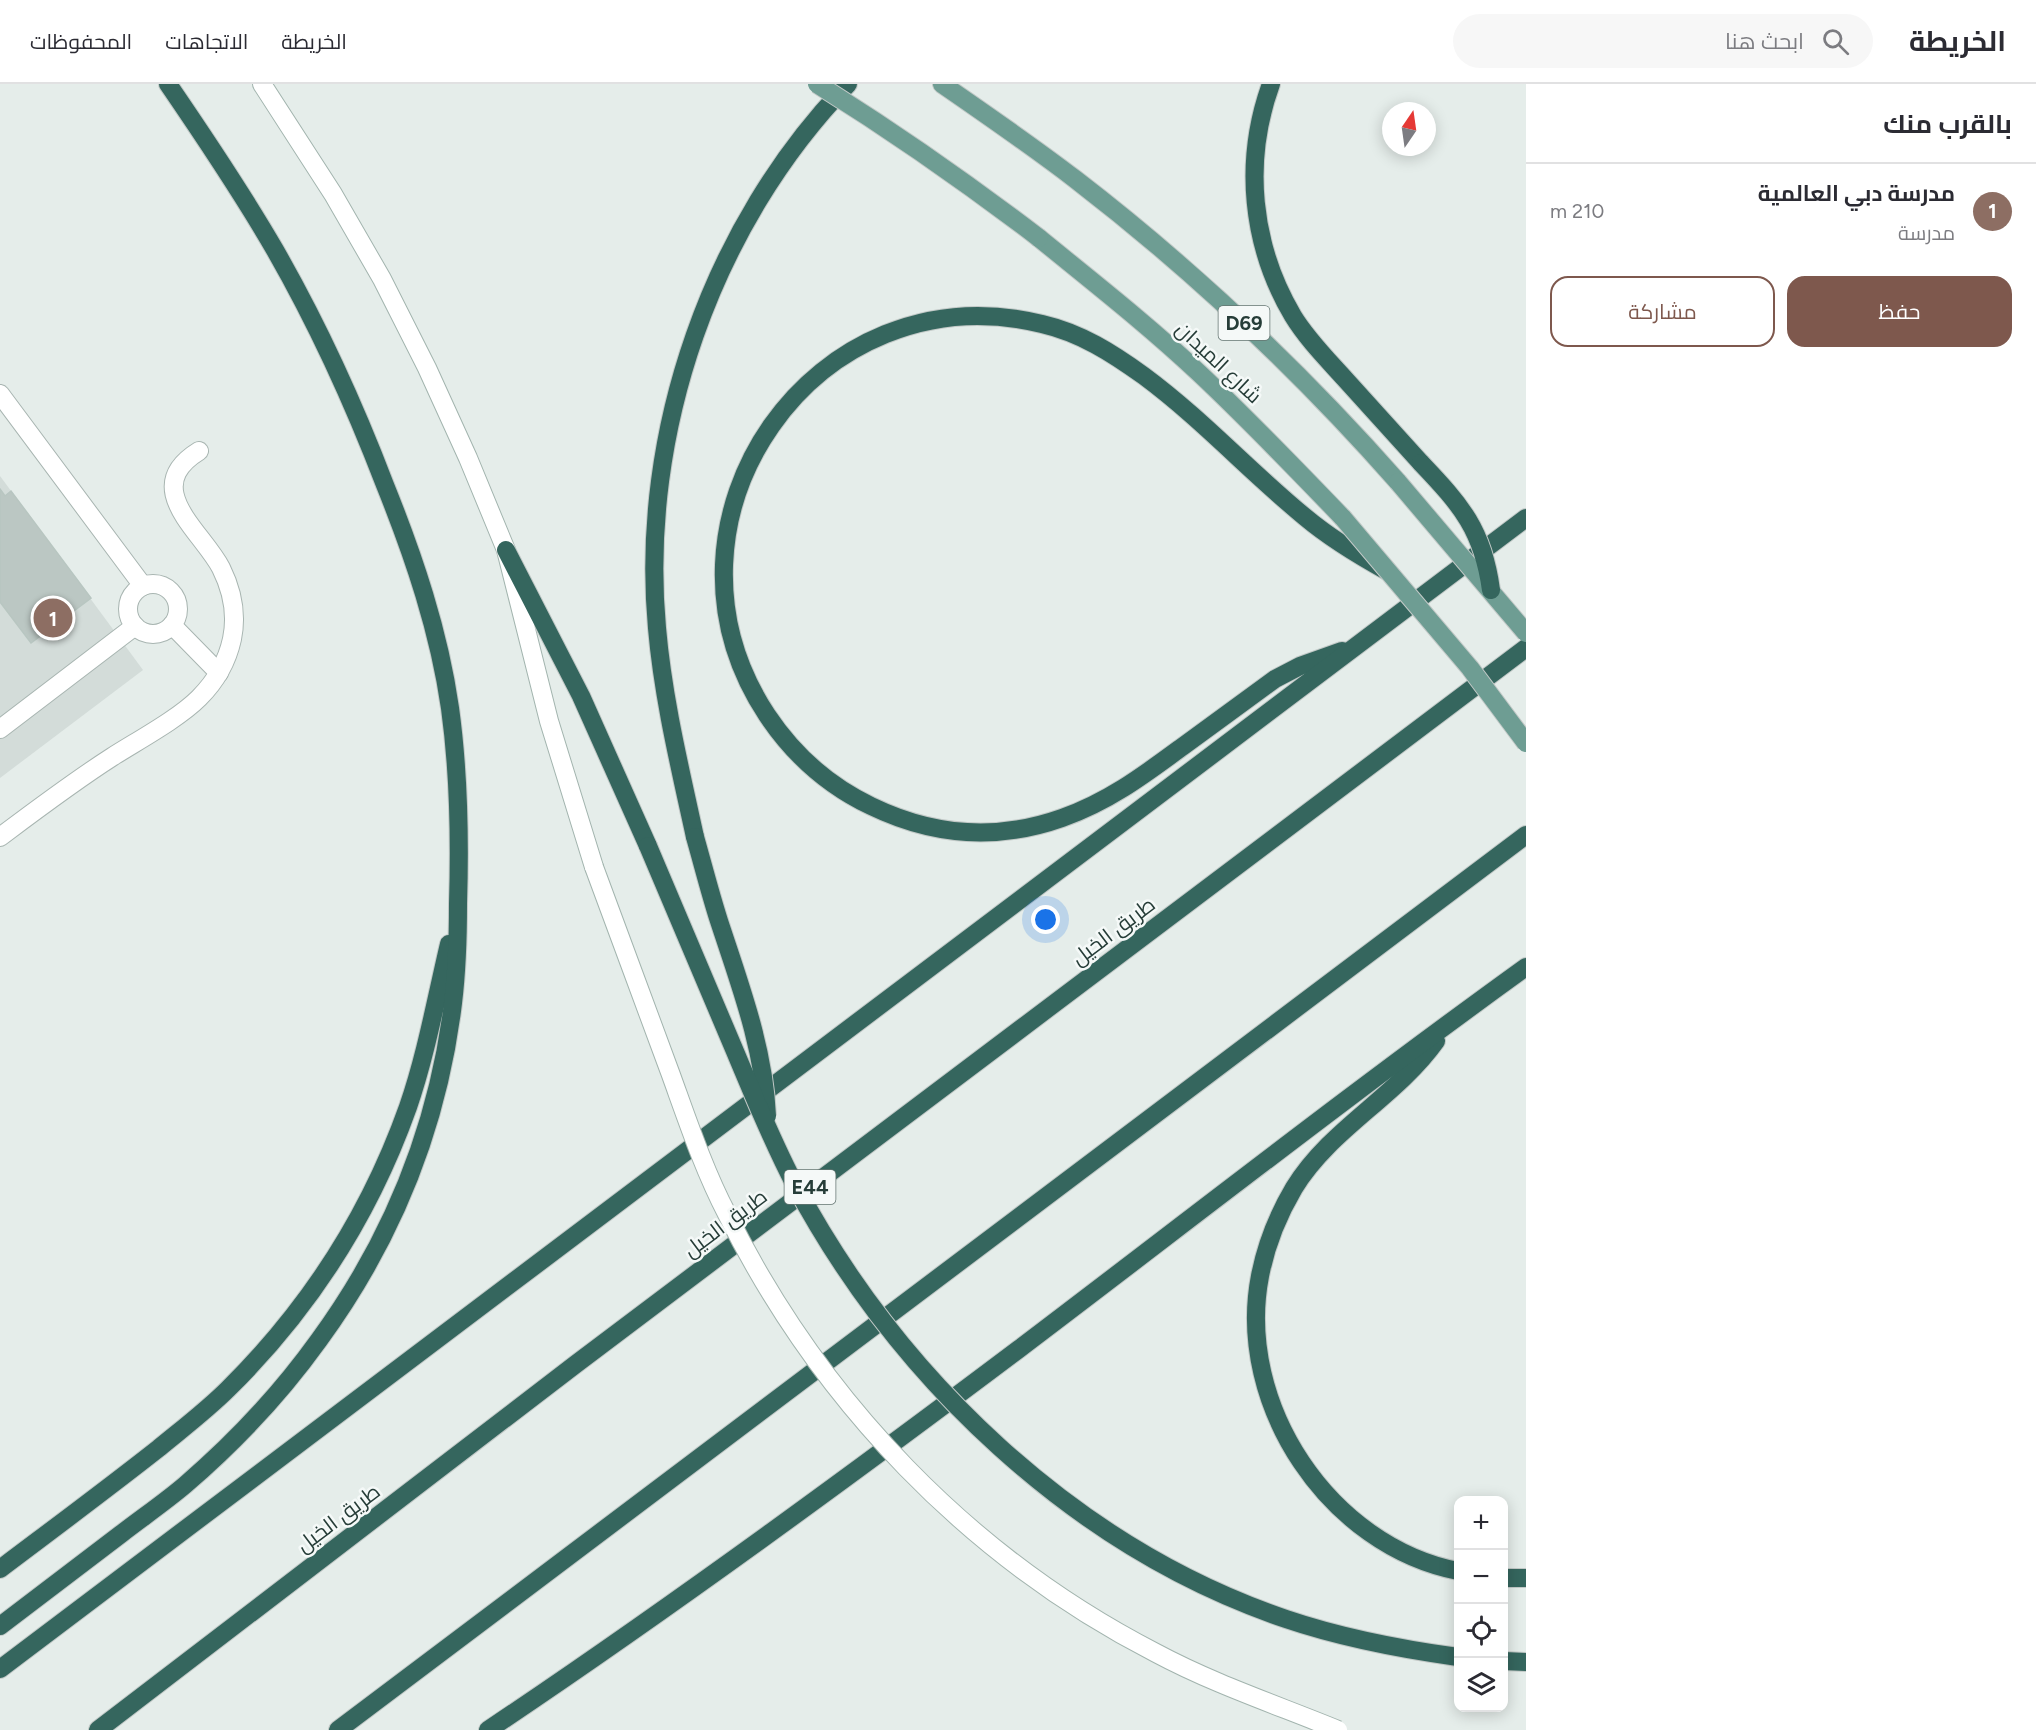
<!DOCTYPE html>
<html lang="ar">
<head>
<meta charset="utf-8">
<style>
	:root { --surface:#fff; --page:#f7f7f7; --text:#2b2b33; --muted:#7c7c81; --line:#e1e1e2; --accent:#7e584d }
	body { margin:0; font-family:Figtree,Cairo,sans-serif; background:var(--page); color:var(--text); direction:rtl }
	.controls { position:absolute; right:18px; bottom:18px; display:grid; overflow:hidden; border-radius:12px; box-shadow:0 3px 15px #0003 }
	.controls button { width:54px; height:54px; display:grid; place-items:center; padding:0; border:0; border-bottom:2px solid var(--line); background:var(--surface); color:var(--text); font:30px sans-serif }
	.compass { position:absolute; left:1382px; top:18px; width:54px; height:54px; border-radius:50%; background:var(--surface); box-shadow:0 3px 15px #0003; rotate:13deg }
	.you { position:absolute; left:1046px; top:836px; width:21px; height:21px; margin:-15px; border:4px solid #fff; border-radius:50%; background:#1a73e8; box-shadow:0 0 0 9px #1a73e833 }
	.badge { display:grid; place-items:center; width:39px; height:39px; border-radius:50%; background:var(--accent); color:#fff; font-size:20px; font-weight:700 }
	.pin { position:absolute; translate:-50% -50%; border:3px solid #fff; box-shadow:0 2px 6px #0006 }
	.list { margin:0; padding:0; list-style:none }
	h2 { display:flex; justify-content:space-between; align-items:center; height:78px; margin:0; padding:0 24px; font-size:26px }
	h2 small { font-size:20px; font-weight:400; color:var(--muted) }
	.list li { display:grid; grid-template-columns:39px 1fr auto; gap:18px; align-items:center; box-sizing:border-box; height:96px; padding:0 24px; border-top:2px solid var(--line) }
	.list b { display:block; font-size:22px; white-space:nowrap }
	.list p { margin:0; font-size:20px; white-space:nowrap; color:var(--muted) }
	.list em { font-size:20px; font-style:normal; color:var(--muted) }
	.actions { display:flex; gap:12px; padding:18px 24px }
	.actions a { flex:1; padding:14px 0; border:2px solid var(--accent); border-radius:18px; text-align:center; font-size:21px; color:var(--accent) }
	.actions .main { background:var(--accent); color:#fff }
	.icon { flex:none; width:33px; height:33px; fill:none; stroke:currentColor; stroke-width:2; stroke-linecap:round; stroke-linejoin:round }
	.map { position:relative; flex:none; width:1526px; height:1646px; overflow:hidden; direction:ltr }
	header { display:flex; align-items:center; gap:36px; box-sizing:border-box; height:84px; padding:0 30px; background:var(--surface); border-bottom:2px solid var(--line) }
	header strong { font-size:28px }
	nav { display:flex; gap:33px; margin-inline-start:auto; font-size:21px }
	.search { width:420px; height:54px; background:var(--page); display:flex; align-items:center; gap:15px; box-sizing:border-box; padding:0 21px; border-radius:33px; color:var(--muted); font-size:22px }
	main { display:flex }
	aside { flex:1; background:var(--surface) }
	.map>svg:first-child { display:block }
	.built { fill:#d3dcd9 }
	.building { fill:#bbc7c3; stroke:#b8c6c1; stroke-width:1.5 }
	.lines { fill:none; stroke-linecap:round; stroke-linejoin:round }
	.lane-casing { stroke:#a8b5b1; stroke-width:20 }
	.secondary-casing { stroke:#a2b4ae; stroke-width:20 }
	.primary-casing { stroke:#c2c9c7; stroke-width:20 }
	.highway-casing { stroke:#c2c9c7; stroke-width:20 }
	.lane { stroke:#fff; stroke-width:18 }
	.secondary { stroke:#fff; stroke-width:18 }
	.primary { stroke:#6e9d93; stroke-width:18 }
	.highway { stroke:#35665e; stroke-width:18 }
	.secondary-bridge-casing { stroke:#a2b4ae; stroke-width:20; stroke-linecap:butt }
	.primary-bridge-casing { stroke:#c2c9c7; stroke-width:20; stroke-linecap:butt }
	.highway-bridge-casing { stroke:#c2c9c7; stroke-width:20; stroke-linecap:butt }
	.secondary-bridge { stroke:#fff; stroke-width:18 }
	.primary-bridge { stroke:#6e9d93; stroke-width:18 }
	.highway-bridge { stroke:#35665e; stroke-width:18 }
	.labels { text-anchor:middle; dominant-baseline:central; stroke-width:5; stroke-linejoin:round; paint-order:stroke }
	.shield { fill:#f5f9f8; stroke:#647572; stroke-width:1.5 }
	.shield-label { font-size:20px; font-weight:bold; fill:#263d38 }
	.street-label { font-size:21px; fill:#263d38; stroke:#f5f9f8 }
</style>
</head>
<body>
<header>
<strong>الخريطة</strong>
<div class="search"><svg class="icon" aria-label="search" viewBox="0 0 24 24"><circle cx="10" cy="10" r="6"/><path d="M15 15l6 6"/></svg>ابحث هنا</div>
<nav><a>الخريطة</a><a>الاتجاهات</a><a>المحفوظات</a></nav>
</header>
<main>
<aside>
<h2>بالقرب منك<small></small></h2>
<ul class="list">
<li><span class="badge" style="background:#8d6e63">1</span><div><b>مدرسة دبي العالمية</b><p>مدرسة</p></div><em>210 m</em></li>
</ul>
<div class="actions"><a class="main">حفظ</a><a>مشاركة</a></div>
</aside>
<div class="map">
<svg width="1526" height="1646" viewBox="0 0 1526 1646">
	<rect width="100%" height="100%" fill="#e5edea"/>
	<path class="built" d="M0 392 143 586 0 694Z"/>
	<path class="building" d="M0 405 5 412 11 407 91 514 31 559 0 518Z"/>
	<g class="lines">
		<defs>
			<g id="lane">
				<path d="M0 310 143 502"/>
				<circle cx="153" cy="525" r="25"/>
				<path d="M172 541 219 589"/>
				<path d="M0 645 135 542"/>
				<path d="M0 753C36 726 73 698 112 673 137 657 178 635 199 614 215 598 227 578 232 555 237 531 232 506 221 484 202 447 139 404 199 367"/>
			</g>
			<path id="secondary" d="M262 0 333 110 382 195 427 284 468 374 506 466 549 637 594 783"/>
			<g id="primary">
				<path d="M942 0C987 31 1032 62 1075 95 1192 185 1300 287 1398 398"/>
				<path d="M1039 154C1093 198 1148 241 1199 289 1249 336 1296 385 1343 434"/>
			</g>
			<g id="highway">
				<path d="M1271 0C1243 77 1251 161 1293 232 1307 255 1327 275 1345 295 1370 323 1396 351 1421 379"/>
				<path d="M506 466 581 612 648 762"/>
				<path d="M1342 567 1300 582 1275 595C1244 618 1213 640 1182 663 1144 691 1108 718 1062 734 997 757 933 752 871 722 829 702 793 670 767 631 639 437 815 184 1042 240 1081 249 1112 269 1144 292 1202 335 1249 387 1305 433 1330 454 1358 471 1387 487"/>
				<path d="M695 753C680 684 663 614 657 544 639 349 712 140 848 0"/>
				<path d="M1436 957C1396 1013 1330 1045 1294 1104 1278 1131 1266 1161 1260 1192 1235 1321 1330 1462 1458 1487"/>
				<path d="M0 1485C53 1445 107 1405 159 1364 182 1345 207 1326 228 1305 309 1225 370 1130 408 1023 426 971 436 915 449 860"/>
				<path d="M1504 1494H1526"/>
				<path d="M0 1542C41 1511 81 1480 121 1450 143 1433 165 1418 185 1401 235 1358 281 1309 319 1256 392 1156 438 1042 453 919 457 886 458 853 458 820 460 755 459 689 450 624 439 547 414 473 385 401 354 320 318 241 275 166 242 109 205 54 168 0"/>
				<path d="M1504 1577 1526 1578"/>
				<path d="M0 1585 1526 434"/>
				<path d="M98 1646 576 1280 1526 564"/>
				<path d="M338 1646 1526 751"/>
				<path d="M488 1646C669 1525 845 1396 1019 1265 1188 1137 1354 1007 1526 883"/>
			</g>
		</defs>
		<use href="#lane" class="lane-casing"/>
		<use href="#secondary" class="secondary-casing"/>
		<use href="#primary" class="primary-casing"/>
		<use href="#highway" class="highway-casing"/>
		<use href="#lane" class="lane"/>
		<use href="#secondary" class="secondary"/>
		<use href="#primary" class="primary"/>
		<use href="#highway" class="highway"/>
		<defs>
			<path id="secondary-bridge" d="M594 783C620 852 645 922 671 991 688 1038 704 1086 727 1130 820 1317 969 1473 1156 1569 1214 1600 1277 1621 1338 1646"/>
			<g id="primary-bridge">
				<path d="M817 0C894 48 967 99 1039 154"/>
				<path d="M1398 398 1526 549"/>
				<path d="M1343 434 1470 584 1526 659"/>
			</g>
			<g id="highway-bridge">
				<path d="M1421 379C1461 421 1483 446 1491 506"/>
				<path d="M695 753C703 781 710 809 719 837 740 901 764 964 767 1032"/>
				<path d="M648 762C677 830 705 897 734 965 753 1010 771 1055 794 1099 898 1294 1074 1463 1286 1535 1342 1554 1400 1565 1458 1573"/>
			</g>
		</defs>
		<use href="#secondary-bridge" class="secondary-bridge-casing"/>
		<use href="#primary-bridge" class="primary-bridge-casing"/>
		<use href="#highway-bridge" class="highway-bridge-casing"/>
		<use href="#secondary-bridge" class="secondary-bridge"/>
		<use href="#primary-bridge" class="primary-bridge"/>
		<use href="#highway-bridge" class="highway-bridge"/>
	</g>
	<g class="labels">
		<g class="shield">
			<rect x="1218.5" y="222" width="51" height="34" rx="4.5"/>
			<rect x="784.5" y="1086" width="51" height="34" rx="4.5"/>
		</g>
		<g class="shield-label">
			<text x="1244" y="239">D69</text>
			<text x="810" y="1103">E44</text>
		</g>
		<g class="street-label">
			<text transform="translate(1219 278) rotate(43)">شارع الميدان</text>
			<text transform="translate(1113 847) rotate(-37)">طريق الخيل</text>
			<text transform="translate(725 1139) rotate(-37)">طريق الخيل</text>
			<text transform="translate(338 1434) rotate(-37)">طريق الخيل</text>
		</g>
	</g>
</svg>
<div class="controls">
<button>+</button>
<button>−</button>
<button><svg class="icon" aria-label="locate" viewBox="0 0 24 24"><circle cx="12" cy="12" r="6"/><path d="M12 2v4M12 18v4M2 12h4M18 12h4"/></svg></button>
<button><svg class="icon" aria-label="layers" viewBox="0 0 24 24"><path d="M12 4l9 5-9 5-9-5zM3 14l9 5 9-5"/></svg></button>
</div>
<svg class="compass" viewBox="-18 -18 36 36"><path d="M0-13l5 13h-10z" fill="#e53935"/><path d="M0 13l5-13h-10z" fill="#7c7c81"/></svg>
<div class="you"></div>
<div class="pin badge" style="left:53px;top:534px;background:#8d6e63">1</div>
</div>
</main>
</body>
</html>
